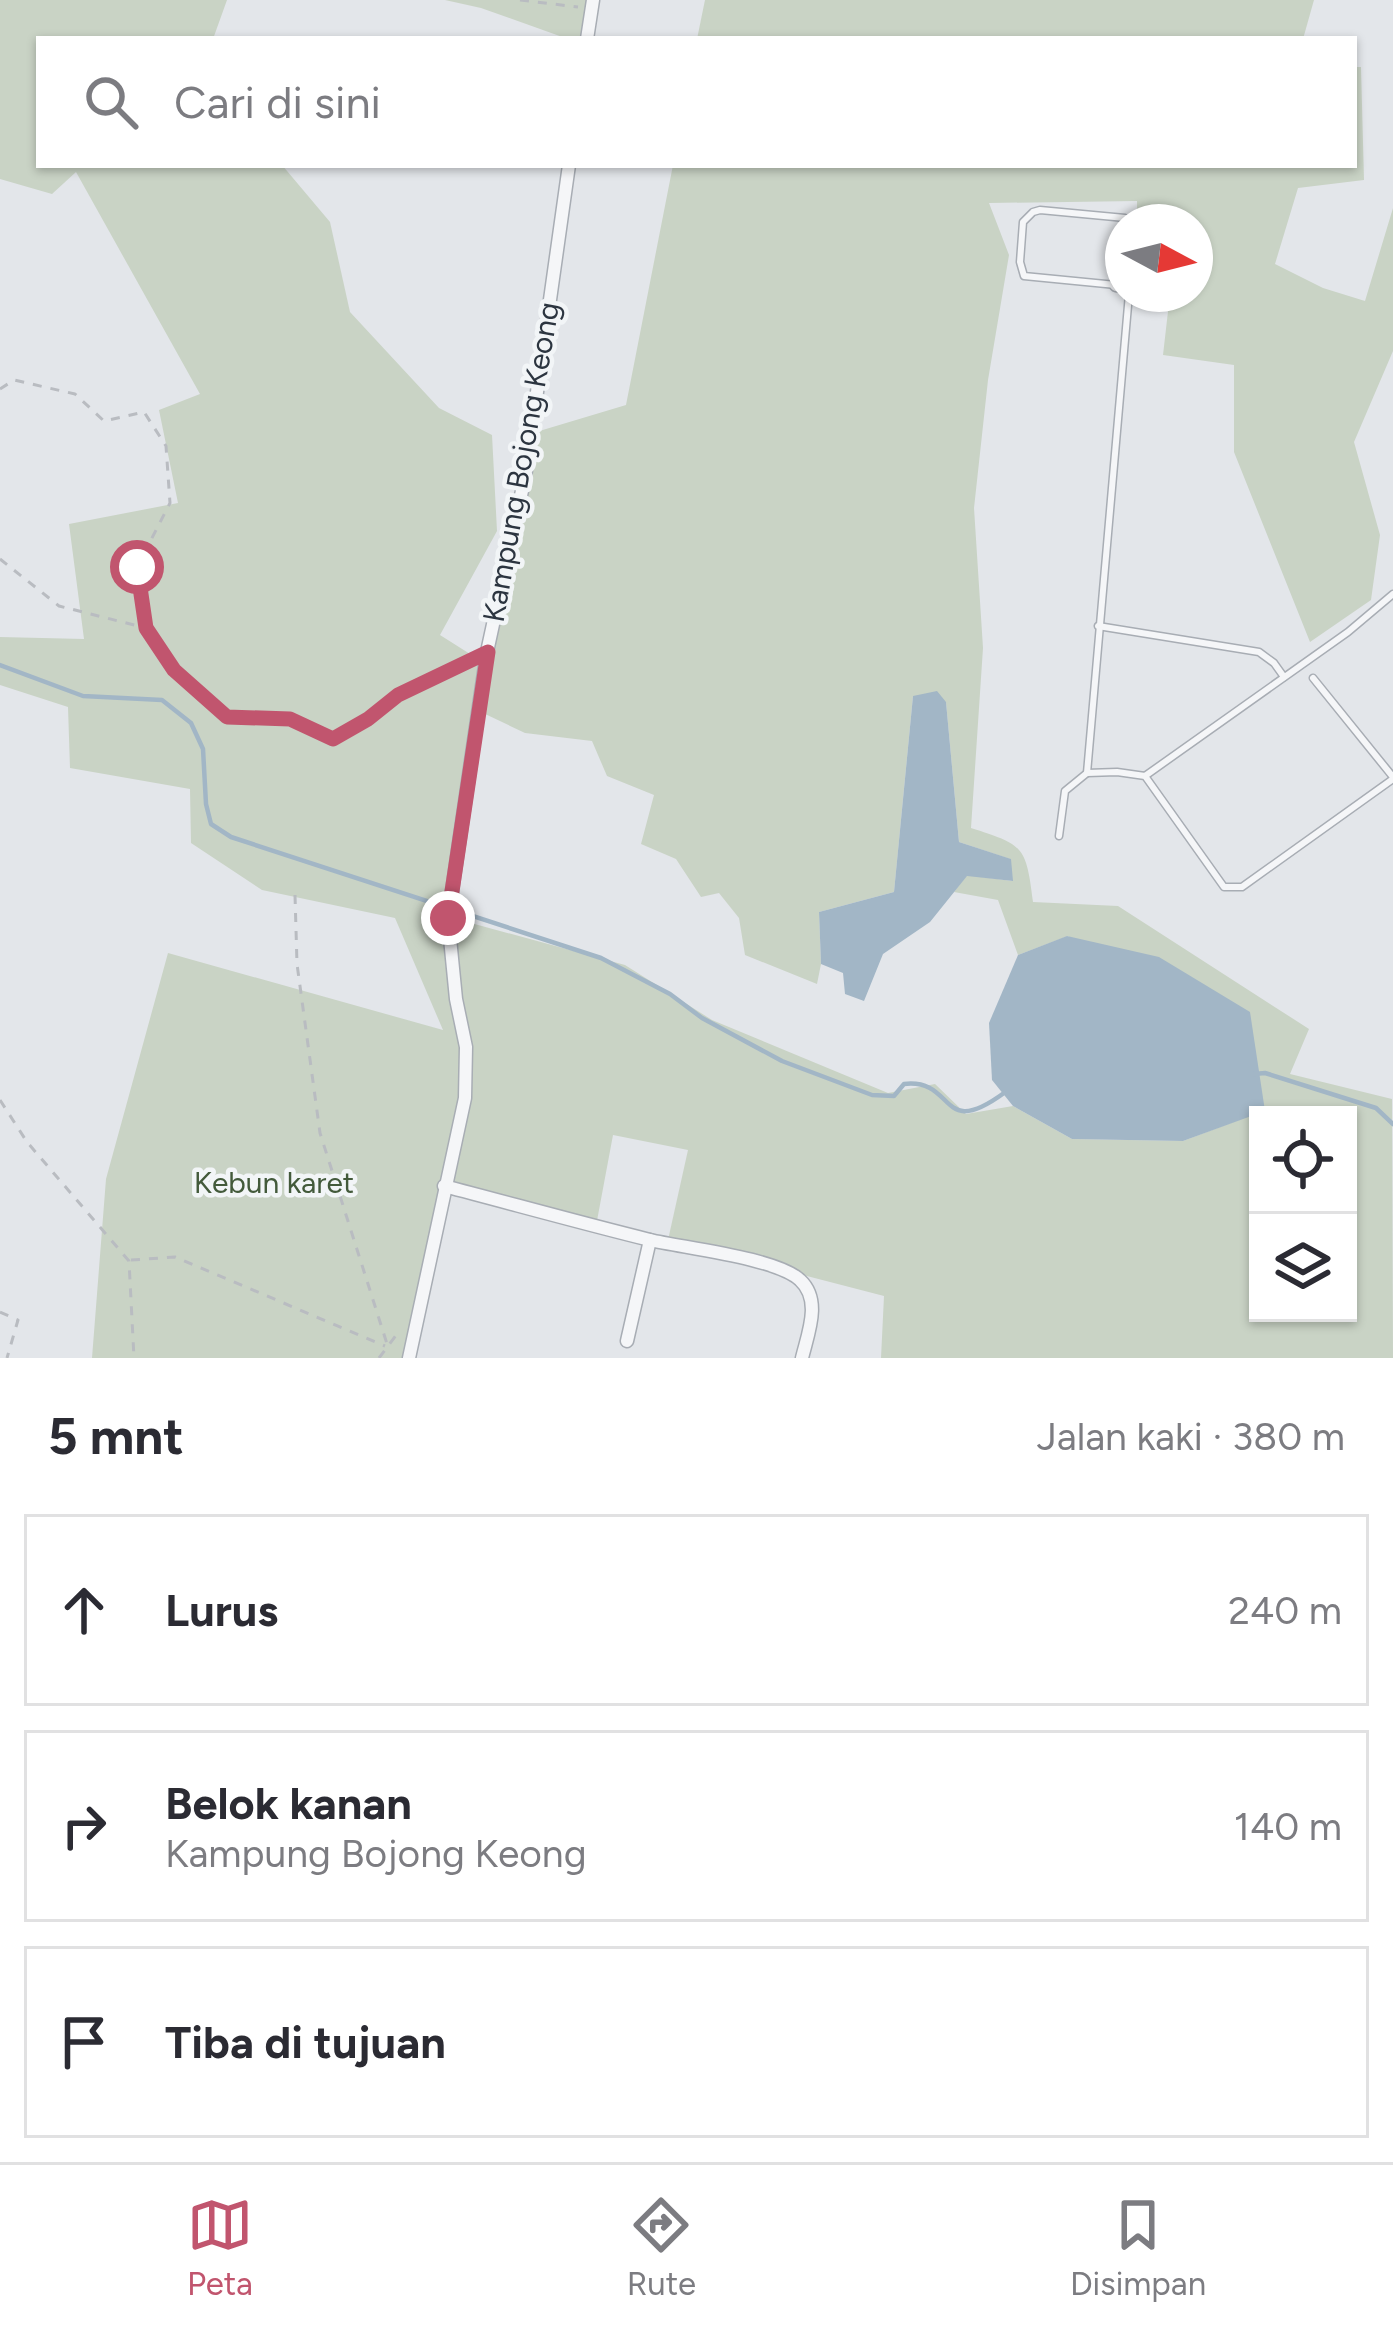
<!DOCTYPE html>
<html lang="id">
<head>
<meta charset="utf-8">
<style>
	:root { --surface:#fff; --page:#f2f2f3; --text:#2b2b33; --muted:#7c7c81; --line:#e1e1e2; --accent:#c1556e }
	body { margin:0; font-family:Figtree,sans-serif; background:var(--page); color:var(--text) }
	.controls { position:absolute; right:36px; bottom:36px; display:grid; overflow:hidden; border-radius:0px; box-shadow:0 3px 9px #0004 }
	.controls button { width:108px; height:108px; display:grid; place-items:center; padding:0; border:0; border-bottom:3px solid var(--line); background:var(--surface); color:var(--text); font:60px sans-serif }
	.compass { position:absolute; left:1105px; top:204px; width:108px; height:108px; border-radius:50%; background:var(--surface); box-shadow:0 3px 9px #0004; rotate:97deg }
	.stop { position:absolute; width:36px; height:36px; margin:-27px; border:9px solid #c1556e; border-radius:50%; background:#fff }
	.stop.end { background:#c1556e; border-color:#fff; box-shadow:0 3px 12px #0008 }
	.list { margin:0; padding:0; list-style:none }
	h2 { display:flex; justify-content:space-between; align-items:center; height:156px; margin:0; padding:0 48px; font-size:51px }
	h2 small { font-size:39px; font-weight:400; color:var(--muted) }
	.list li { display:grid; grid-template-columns:78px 1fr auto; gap:36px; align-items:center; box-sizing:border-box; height:192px; margin:0 24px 24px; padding:0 24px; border:3px solid var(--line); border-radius:0px }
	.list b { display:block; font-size:45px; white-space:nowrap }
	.list p { margin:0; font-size:39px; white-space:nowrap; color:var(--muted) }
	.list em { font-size:39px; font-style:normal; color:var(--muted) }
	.icon { flex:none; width:66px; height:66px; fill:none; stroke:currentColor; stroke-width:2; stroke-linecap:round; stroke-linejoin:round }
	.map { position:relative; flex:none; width:1393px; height:1358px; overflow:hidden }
	.search { position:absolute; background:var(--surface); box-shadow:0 3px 9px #0004; left:36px; right:36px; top:36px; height:132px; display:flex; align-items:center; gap:30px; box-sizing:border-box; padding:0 42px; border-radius:0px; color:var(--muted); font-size:45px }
	.sheet { height:804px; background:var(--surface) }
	nav { display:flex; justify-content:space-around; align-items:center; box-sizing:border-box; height:168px; border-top:3px solid var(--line); background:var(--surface); font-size:33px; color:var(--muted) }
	nav a { display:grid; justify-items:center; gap:6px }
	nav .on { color:var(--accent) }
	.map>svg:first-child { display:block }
	.green { fill:#c9d3c5; fill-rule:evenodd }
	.water { fill:#a2b6c6 }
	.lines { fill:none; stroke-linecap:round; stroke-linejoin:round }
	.stream { stroke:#a2b6c6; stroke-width:4.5 }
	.service-casing { stroke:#a8adb4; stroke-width:9 }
	.minor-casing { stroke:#a8adb4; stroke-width:15 }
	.path { stroke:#b9bcc1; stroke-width:3; stroke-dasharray:9 9; stroke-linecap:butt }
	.service { stroke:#f5f6f8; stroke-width:6 }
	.minor { stroke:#f5f6f8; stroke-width:12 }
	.route { stroke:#c1556e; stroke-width:15 }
	.labels { text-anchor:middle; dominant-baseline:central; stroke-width:9; stroke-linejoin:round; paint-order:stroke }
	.street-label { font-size:30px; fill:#2c3540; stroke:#f2f5f7 }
	.park-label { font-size:30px; fill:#435a3b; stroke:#f2f5f7 }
</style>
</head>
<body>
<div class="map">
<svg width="1393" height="1358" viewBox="0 0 1393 1358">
	<rect width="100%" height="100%" fill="#e3e6ea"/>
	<g class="green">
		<path d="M0 0H227L213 39H39V165H282L330 222 350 312 439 408 492 435 497 531 440 635 489 666 536 432 626 405 673 165H1354V67H1361L1364 180 1298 188 1275 264 1323 288 1365 301 1393 208V351L1354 442 1380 535 1371 600 1310 642 1234 452V365L1163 355 1170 294H1195V222H1137V201L989 203 1009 255 988 380 974 508 983 648 971 828C1024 845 1026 846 1033 902L1118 906 1309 1029 1290 1074 1392 1099 1393 1358H881L884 1296 668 1240 688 1150 613 1135 596 1226 441 1183 403 1358H92L106 1179 168 953 443 1030 395 918 262 890 191 843 190 789 70 768 68 707 0 685V637L84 639 69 524 178 503 159 410 200 394 76 172 52 194 0 179ZM913 696 946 702 959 842 1010 859 1012 881 967 875 954 892 998 900 1018 955 1068 936 1265 1110 1183 1141 1072 1139 1013 1106 966 1114 935 1084 888 1093 712 1020 625 965 449 917 483 713 525 733 592 741 607 776 654 795 641 844 676 859 701 897 719 893 739 918 745 955 817 984 821 964 819 912 894 892ZM1258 1115H1348V1313H1258Z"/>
		<path d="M445 0H593L587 39H568L481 8Z"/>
		<path d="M705 0H1314L1303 39H697Z"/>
	</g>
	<g class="water">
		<path d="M937 691 946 702 959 842 1011 859 1013 881 967 876 930 922 883 954 864 1001 845 994 843 973 821 964 819 912 894 892 913 696Z"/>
		<path d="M1067 936 1159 957 1250 1012 1265 1111 1183 1141 1072 1139 1013 1106 992 1080 989 1023 1018 955Z"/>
	</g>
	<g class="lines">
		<g class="stream">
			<path d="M0 665 83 696 162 700 191 723 203 749 206 804 211 824 231 837 601 958 670 994 702 1018 782 1061 872 1095 894 1096 904 1084C957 1078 938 1141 1004 1093"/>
			<path d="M1254 1074 1265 1073 1376 1108 1393 1124"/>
		</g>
		<defs>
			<g id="service">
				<path d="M1116 285 1024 276 1020 262 1023 222 1033 212 1040 210 1125 218 1129 222"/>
				<path d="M1129 294 1087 773 1117 772 1145 776 1224 887H1242L1393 779"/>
				<path d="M1098 626 1259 652 1274 663 1284 677"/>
				<path d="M1313 678 1393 777"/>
				<path d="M1145 776 1348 632 1393 594"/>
				<path d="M1059 836 1065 791 1087 773"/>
			</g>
			<g id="minor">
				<path d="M587 39 593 0"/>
				<path d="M1116 285 1123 286"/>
				<path d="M444 1186C513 1204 581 1223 650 1240 684 1248 777 1258 800 1280 822 1300 808 1333 802 1358"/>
				<path d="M627 1341 650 1240"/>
				<path d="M409 1358 465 1098 466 1047 456 999 448 918 487 652 525 477 569 165"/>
			</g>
		</defs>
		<use href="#service" class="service-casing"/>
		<use href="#minor" class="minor-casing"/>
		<g class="path">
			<path d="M520 0 578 7"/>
			<path d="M0 389 14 380 75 394 104 421 144 412 166 446 170 503 137 567 146 626"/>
			<path d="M0 559 59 606 146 628 174 670 227 717 291 719 333 739 368 719 398 695 475 658"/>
			<path d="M295 895 297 964 320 1133 388 1347"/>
			<path d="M0 1100 27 1142 129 1261 134 1358"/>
			<path d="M131 1260 175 1257 385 1346"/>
			<path d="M0 1312 18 1320 7 1358"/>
			<path d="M379 1358 400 1330"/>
		</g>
		<use href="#service" class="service"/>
		<use href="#minor" class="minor"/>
	</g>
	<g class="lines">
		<path class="route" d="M137 567 146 628 174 670 227 717 290 719 333 739 368 719 398 695 488 652 448 918"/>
	</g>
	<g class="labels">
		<g class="street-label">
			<text transform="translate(521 462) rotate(-80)">Kampung Bojong Keong</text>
		</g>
		<g class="park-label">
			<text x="274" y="1182">Kebun karet</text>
		</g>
	</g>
</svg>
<div class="controls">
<button><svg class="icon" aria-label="locate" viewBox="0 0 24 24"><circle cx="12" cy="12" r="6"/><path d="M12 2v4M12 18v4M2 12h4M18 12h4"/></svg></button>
<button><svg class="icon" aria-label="layers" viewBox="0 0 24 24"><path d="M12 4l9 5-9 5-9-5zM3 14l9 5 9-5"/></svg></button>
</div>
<svg class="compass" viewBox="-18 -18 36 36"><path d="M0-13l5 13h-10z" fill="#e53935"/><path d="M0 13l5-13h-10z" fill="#7c7c81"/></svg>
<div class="stop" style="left:137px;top:567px"></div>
<div class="stop end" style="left:448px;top:918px"></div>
<div class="search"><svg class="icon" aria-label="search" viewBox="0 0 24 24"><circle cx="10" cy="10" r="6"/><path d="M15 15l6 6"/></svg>Cari di sini</div>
</div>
<section class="sheet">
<h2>5 mnt<small>Jalan kaki · 380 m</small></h2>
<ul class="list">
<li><svg class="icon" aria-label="ahead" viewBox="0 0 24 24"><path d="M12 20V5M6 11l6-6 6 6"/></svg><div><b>Lurus</b></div><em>240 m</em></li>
<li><svg class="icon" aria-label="right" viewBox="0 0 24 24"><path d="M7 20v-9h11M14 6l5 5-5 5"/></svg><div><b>Belok kanan</b><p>Kampung Bojong Keong</p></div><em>140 m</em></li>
<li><svg class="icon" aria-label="arrive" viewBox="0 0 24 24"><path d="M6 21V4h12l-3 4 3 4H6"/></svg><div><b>Tiba di tujuan</b></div></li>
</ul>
</section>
<nav>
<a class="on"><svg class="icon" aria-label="map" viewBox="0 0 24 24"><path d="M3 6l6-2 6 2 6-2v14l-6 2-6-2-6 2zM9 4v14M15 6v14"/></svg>Peta</a>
<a><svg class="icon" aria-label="directions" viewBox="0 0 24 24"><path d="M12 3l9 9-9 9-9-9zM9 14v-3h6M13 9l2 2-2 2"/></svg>Rute</a>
<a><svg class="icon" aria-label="saved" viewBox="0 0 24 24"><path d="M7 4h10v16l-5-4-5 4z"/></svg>Disimpan</a>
</nav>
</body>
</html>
